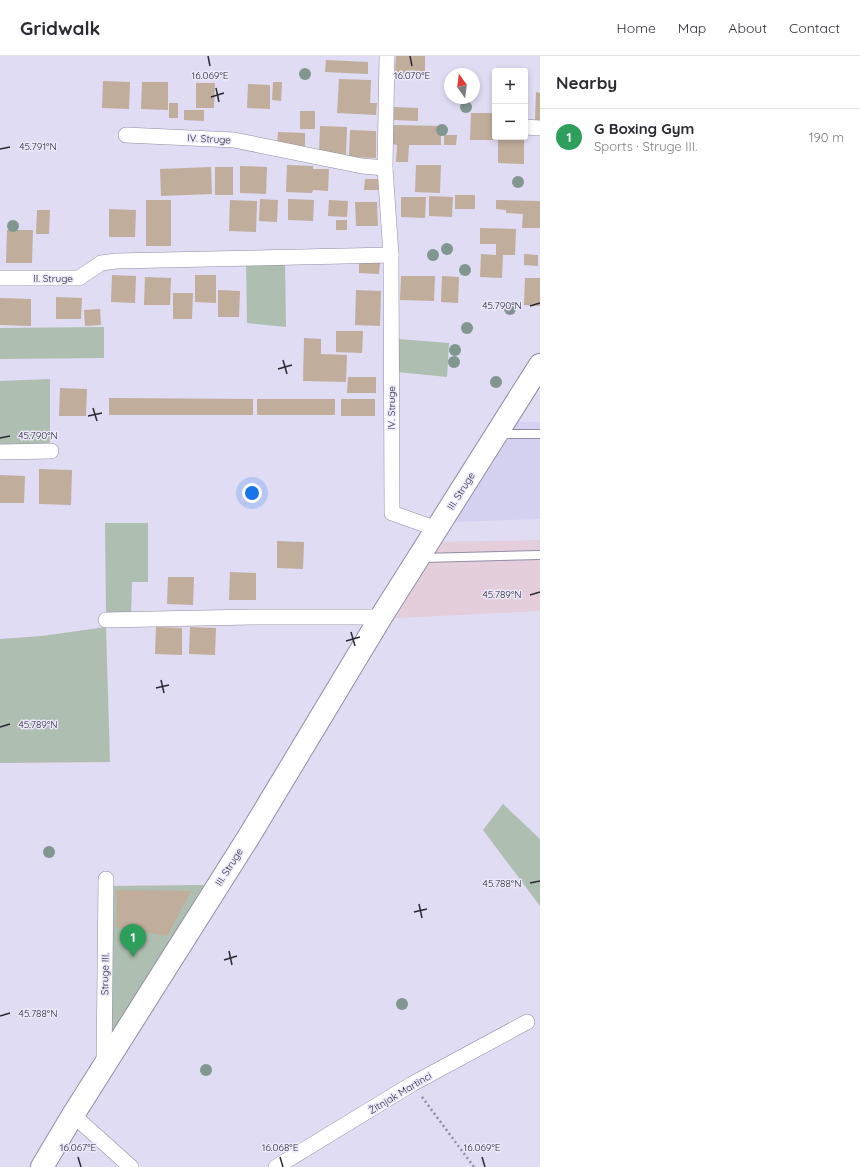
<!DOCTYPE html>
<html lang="en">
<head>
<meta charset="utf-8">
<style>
	:root { --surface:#fff; --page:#f7f7f7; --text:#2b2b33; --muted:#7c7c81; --line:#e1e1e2; --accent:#ea580c }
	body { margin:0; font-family:Quicksand,sans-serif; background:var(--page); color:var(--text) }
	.controls { position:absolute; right:12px; top:12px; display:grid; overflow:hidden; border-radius:4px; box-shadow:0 2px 6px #0003 }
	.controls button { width:36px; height:36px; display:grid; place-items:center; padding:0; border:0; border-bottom:1px solid var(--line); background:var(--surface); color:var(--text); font:20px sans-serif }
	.compass { position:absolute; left:444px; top:12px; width:36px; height:36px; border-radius:50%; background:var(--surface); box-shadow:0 2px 6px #0003; rotate:346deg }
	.you { position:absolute; left:252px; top:437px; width:14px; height:14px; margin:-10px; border:3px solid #fff; border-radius:50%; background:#1a73e8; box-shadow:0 0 0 6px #1a73e833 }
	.badge { display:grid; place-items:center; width:26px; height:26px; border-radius:50%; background:var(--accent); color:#fff; font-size:13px; font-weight:700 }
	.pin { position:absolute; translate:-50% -33px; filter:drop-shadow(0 1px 2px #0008) }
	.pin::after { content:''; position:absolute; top:21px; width:14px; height:12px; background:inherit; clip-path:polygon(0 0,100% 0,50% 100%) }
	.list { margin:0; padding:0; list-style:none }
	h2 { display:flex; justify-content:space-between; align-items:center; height:52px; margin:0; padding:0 16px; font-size:17px }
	h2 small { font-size:13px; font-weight:400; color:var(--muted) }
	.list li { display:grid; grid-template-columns:26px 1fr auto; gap:12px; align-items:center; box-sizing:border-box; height:56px; padding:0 16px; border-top:1px solid var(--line) }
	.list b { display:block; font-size:15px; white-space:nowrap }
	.list p { margin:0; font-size:13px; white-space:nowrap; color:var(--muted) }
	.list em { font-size:13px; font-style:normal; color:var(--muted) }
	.map { position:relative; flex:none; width:540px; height:1111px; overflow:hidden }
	header { display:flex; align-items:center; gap:24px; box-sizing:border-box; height:56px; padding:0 20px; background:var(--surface); border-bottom:1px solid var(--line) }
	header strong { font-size:19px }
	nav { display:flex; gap:22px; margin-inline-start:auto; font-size:14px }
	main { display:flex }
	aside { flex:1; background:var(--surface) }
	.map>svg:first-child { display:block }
	.commercial { fill:#e4cedb }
	.built { fill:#d5d1f0 }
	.green { fill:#aebeb0 }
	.building { fill:#c0ad9b }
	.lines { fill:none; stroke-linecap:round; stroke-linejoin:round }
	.lane-casing { stroke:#918ea4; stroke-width:10 }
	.street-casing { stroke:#918ea4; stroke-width:16 }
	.secondary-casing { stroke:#918ea4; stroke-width:24 }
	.path { stroke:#8f8d9f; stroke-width:2.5; stroke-dasharray:2 3; stroke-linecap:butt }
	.lane { stroke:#fff; stroke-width:8 }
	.street { stroke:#fff; stroke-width:15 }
	.secondary { stroke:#fff; stroke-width:22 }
	.tree { fill:#81968f }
	.ticks { fill:none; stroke:#2a2932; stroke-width:1.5 }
	.labels { text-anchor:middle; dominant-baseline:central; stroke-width:3; stroke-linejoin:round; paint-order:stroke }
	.street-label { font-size:10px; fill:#2a2932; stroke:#ece9fd }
	.ticks-label { font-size:10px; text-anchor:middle; fill:#2a2932; stroke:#ece9fd; stroke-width:3; stroke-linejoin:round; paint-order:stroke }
</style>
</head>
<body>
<header>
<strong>Gridwalk</strong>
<nav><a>Home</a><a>Map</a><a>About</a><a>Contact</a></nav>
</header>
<main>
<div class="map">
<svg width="540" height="1111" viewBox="0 0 540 1111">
	<rect width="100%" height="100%" fill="#dfdcf4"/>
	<path class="commercial" d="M540 484V555L396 562 440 486Z"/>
	<path class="built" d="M513 366H540V463L454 466Z"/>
	<g class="green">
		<path d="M246 205H285L286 271 247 267Z"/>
		<path d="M104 271V302L0 303V272Z"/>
		<path d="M398 283 449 287 447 321 398 316Z"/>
		<path d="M50 323V388L0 389V325Z"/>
		<path d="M105 467H148V526H132L131 558 106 557Z"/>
		<path d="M106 571 110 706 0 707V583L42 580Z"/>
		<path d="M503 748 540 783V850L483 774Z"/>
		<path d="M204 829 115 975 106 971 108 830Z"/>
	</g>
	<g class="building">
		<path d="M396 0H425V18H395Z"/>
		<path d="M326 4 368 6V18L325 16Z"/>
		<path d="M339 23 371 24 370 47H377L376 59 337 57Z"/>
		<path d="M103 25 130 26 129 53 102 52Z"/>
		<path d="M142 26H168V54L141 53Z"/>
		<path d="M273 26H282L281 45 272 44Z"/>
		<path d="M196 27H215L214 52H196Z"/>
		<path d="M248 28 270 29V53L247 52Z"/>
		<path d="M536 36 540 37V64H535Z"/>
		<rect x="169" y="47" width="9" height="15"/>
		<path d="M394 51 418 52V65L394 64Z"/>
		<path d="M184 54H204V65L184 64Z"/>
		<rect x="300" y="55" width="15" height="18"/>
		<path d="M471 57H495V81H497V84H470Z"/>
		<path d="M393 69 441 70V89H409L408 106H396L397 89 393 88Z"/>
		<path d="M320 70 347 71 346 98 319 97Z"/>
		<path d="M350 74 376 75V102L349 101Z"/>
		<path d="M278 76 305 77V90L277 89Z"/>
		<path d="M444 79H457L456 89H444Z"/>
		<path d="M498 81H524V108L498 107Z"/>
		<path d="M287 109 313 110V113H329L328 135 313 134 312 137 286 136Z"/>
		<path d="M416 109H441L440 137 415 136Z"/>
		<path d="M240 110 267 111 266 138 240 137Z"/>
		<path d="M211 111 212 138 161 140 160 113Z"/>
		<rect x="215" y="111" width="18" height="28"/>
		<path d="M365 123H382V134H364Z"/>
		<rect x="455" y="139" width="20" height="14"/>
		<path d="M429 140 453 141 452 161 429 160Z"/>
		<path d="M401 141H426L425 162 401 161Z"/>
		<path d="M260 143 278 144 277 166 259 165Z"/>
		<path d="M288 143 314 144 313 165 288 164Z"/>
		<rect x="146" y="144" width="25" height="46"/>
		<path d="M230 144 257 145 256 176 229 175Z"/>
		<path d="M329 144 348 145 347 161 328 160Z"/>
		<path d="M496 144 540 145V172H522L523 158 506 157V154L496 153Z"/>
		<path d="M355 146H377L378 170H356Z"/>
		<path d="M109 153 136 154 135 181H109Z"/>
		<path d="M37 154H50L49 178H36Z"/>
		<rect x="336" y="164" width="11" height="10"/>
		<path d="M480 172 516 173 515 199H503L502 222 480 221 481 198 496 199V188H480Z"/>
		<path d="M7 174H33L32 207H6Z"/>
		<path d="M524 198 538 199V210L524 209Z"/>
		<path d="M359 206H380L379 218 359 217Z"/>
		<path d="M112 219 136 220 135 247 111 246Z"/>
		<path d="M195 219H216V247L195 246Z"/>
		<path d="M401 220H435L434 245 400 244Z"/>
		<path d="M442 220 459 221 458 247 441 246Z"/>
		<path d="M145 221 171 222 170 249H144Z"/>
		<path d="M525 222H540V250L524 249Z"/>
		<path d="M218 234 240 235 239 261H218Z"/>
		<path d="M356 234 381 235 380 270 355 269Z"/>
		<path d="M173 237H193L192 263H173Z"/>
		<path d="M56 241 82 242 81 263H56Z"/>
		<path d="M0 242 31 243V270L0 269Z"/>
		<path d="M100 253 101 269 85 270 84 254Z"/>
		<path d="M336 275H363L362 297 336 296Z"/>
		<path d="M304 282 321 283V298L347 299 346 326 303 325Z"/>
		<path d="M348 321H376V337H347Z"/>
		<path d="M60 332 87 333 86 360H59Z"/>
		<path d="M109 342 253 343V359H109Z"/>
		<rect x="257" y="343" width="78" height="16"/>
		<rect x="341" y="343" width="34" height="17"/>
		<path d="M39 413 72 414 71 449 39 448Z"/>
		<path d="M0 419 25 420 24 447H0Z"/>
		<path d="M277 485 304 486 303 513 277 512Z"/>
		<path d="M230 516 256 517V544H229Z"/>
		<path d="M168 521H194L193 549 167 548Z"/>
		<path d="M156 571 182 572V599L155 598Z"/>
		<path d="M190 571 216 572 215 599 189 598Z"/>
		<path d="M117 834 191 835 167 880 116 871Z"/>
	</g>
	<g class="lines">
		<defs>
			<g id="lane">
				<path d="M499 378H540"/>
				<path d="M422 502 540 499"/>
			</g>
			<g id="street">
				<path d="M387 0 385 112 391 199 392 457 437 473"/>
				<path d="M525 71 540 72"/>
				<path d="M126 79 234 84 362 110 385 112"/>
				<path d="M0 222H79L101 207 116 205 391 199"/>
				<path d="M0 396 51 395"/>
				<path d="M106 564 252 561H381"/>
				<path d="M104 1009 106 823"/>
				<path d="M73 1059 131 1111"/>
				<path d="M276 1111 412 1028 527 966"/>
			</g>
			<path id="secondary" d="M42 1111 73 1059 248 782 381 561 540 309"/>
		</defs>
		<use href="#lane" class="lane-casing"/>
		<use href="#street" class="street-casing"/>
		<use href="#secondary" class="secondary-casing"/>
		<path class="path" d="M422 1041 474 1111"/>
		<use href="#lane" class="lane"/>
		<use href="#street" class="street"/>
		<use href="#secondary" class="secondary"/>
	</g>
	<g class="tree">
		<circle cx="305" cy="18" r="6"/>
		<circle cx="466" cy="51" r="6"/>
		<circle cx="442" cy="74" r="6"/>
		<circle cx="518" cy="126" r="6"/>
		<circle cx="13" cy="170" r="6"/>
		<circle cx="447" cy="193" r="6"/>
		<circle cx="433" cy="199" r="6"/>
		<circle cx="465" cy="214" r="6"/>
		<circle cx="510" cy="253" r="6"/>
		<circle cx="467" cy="272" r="6"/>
		<circle cx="455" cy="294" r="6"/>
		<circle cx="454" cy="306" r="6"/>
		<circle cx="496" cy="326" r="6"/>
		<circle cx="49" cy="796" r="6"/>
		<circle cx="402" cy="948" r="6"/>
		<circle cx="206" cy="1014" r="6"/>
	</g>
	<path class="ticks" d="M208 0 210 10M410 0 412 10M216 32 219 46M211 41 224 37M0 93 10 91M530 250 540 247M283 304 287 318M278 313 292 309M93 352 97 365M88 360 102 357M0 382 10 380M530 539 540 536M351 576 355 590M346 585 360 581M161 624 164 637M156 632 169 629M0 671 10 668M530 827 540 825M419 848 422 862M414 856 427 853M229 895 232 909M224 904 237 900M0 960 10 957M78 1101 81 1111M280 1101 283 1111M482 1101 485 1111"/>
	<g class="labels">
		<g class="street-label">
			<text transform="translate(209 83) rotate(3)">IV. Struge</text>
			<text x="53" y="222">II. Struge</text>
			<text transform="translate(391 352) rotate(-90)">IV. Struge</text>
			<text transform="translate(461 435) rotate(-58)">III. Struge</text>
			<text transform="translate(229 811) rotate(-58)">III. Struge</text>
			<text transform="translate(105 918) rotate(-89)">Struge III.</text>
			<text transform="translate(400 1037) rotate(-31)">Žitnjak Martinci</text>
		</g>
	</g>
	<g class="ticks-label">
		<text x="412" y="23">16.070°E</text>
		<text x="210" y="23">16.069°E</text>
		<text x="38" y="94">45.791°N</text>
		<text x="502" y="253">45.790°N</text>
		<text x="38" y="383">45.790°N</text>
		<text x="502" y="542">45.789°N</text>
		<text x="38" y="672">45.789°N</text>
		<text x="502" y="831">45.788°N</text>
		<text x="38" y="961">45.788°N</text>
		<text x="78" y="1095">16.067°E</text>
		<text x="280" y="1095">16.068°E</text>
		<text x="482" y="1095">16.069°E</text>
	</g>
</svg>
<div class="controls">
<button>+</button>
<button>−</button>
</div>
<svg class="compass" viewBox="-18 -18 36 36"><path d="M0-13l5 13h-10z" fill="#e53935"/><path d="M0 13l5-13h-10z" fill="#7c7c81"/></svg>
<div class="you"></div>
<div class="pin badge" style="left:133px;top:901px;background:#2e9e5b">1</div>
</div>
<aside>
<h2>Nearby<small></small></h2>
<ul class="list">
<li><span class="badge" style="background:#2e9e5b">1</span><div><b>G Boxing Gym</b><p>Sports · Struge III.</p></div><em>190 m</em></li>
</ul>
</aside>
</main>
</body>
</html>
